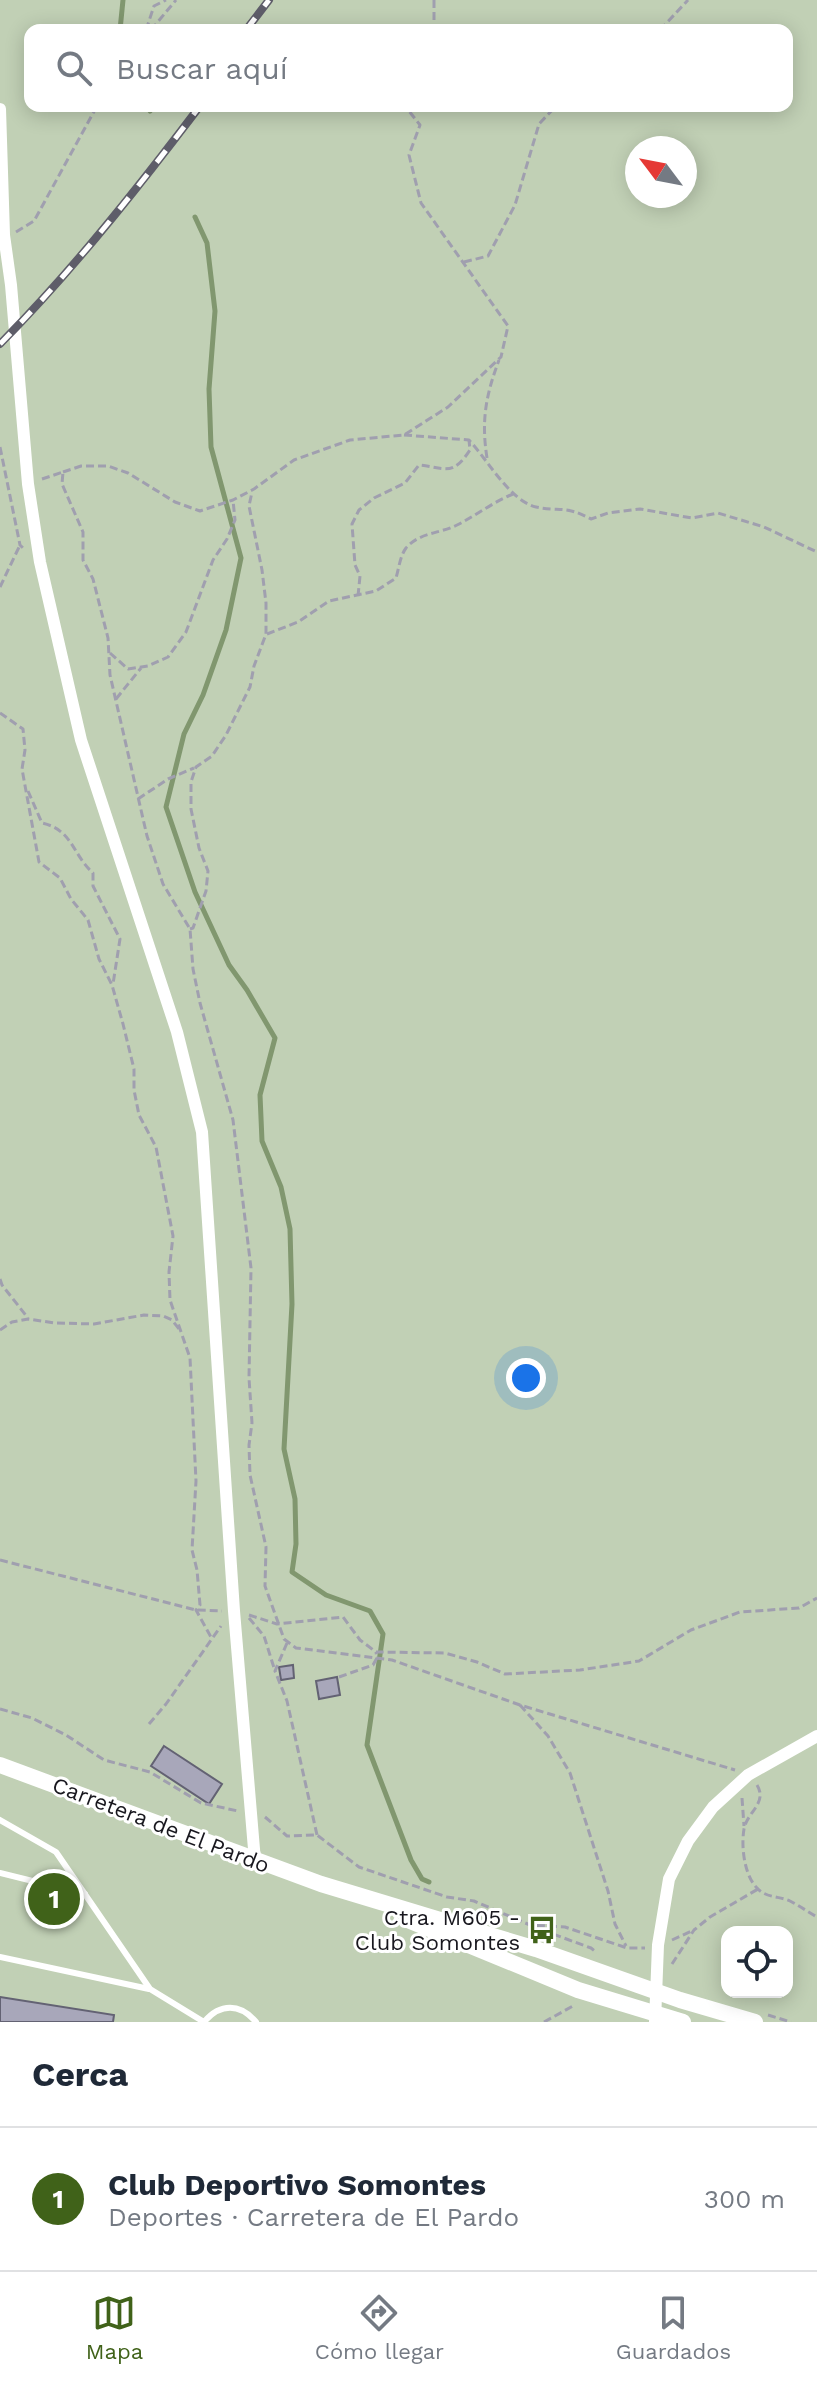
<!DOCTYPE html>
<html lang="es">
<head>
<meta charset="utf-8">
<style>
	:root { --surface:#fff; --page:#f6f6f7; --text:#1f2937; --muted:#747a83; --line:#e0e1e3; --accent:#406219 }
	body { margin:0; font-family:"Work Sans",sans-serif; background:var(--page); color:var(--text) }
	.controls { position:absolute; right:24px; bottom:24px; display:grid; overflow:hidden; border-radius:16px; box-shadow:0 4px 20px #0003 }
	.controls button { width:72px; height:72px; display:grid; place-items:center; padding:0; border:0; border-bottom:2px solid var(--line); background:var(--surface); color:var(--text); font:40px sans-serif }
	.compass { position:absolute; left:625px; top:136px; width:72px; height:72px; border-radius:50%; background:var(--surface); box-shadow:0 4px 20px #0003; rotate:302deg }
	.you { position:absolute; left:526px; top:1378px; width:28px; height:28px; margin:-20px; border:6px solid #fff; border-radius:50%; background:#1a73e8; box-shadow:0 0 0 12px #1a73e833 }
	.badge { display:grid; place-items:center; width:52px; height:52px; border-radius:50%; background:var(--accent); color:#fff; font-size:26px; font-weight:700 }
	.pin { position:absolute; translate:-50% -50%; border:4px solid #fff; box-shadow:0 2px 8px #0006 }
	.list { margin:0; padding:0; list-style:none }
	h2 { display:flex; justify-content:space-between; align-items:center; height:104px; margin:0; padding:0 32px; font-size:34px }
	h2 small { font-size:26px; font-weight:400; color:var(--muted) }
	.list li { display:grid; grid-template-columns:52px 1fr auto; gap:24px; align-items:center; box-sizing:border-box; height:144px; padding:0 32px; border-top:2px solid var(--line) }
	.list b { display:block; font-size:30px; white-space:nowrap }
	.list p { margin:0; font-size:26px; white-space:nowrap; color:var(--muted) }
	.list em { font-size:26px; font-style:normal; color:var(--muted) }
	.icon { flex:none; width:44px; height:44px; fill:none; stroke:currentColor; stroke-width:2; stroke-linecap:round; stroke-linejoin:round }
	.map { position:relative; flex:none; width:817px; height:2022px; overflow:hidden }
	.search { position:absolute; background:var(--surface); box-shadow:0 4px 20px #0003; left:24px; right:24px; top:24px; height:88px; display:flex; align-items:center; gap:20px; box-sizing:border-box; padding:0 28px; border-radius:16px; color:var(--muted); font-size:30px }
	.sheet { height:248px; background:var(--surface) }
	nav { display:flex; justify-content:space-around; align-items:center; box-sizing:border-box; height:112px; border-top:2px solid var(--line); background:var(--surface); font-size:22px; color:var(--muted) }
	nav a { display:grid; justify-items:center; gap:4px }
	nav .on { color:var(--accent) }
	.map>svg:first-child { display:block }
	.green { fill:#c1d0b5; fill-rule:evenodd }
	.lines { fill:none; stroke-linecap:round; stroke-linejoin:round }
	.stream { stroke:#81976f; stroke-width:5 }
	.building { fill:#a8a7ba; stroke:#636273; stroke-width:2 }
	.path { stroke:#a09faf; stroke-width:3; stroke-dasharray:8 4; stroke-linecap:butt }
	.service { stroke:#fff; stroke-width:6 }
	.minor { stroke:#fff; stroke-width:12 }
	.tertiary { stroke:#fff; stroke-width:16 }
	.rail-casing { stroke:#5e5d69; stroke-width:8 }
	.rail { stroke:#fff; stroke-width:5; stroke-dasharray:15; stroke-linecap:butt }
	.labels { text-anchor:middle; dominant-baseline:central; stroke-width:6; stroke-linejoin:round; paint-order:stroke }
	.street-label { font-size:22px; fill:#18171e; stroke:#fff }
	.poi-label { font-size:22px; fill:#18171e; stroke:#fff; text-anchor:end }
</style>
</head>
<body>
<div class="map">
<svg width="817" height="2022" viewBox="0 0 817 2022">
	<rect width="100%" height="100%" fill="#e1e0f4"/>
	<path class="green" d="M0 0H817V2022H0ZM30 30H787V106H30ZM637 148H685V196H637ZM727 1932H787V1992H727Z"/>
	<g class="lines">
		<g class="stream">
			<path d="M120 30 123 0"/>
			<path d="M147 106 150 111"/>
			<path d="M195 217 207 243 215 311 209 389 211 447 241 558 226 630 203 695 184 734 166 807 195 892 229 965 247 990 275 1038 260 1095 262 1141 281 1187 290 1229 292 1304 284 1449 295 1499 296 1544 292 1572 326 1595 370 1611 383 1634 367 1745 411 1860 422 1879 429 1882"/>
		</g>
	</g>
	<g class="building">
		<path d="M293 1665 294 1678 281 1680 279 1667Z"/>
		<path d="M337 1677 340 1695 319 1699 316 1681Z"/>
		<path d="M164 1746 222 1784 209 1804 151 1766Z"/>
		<path d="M0 1997 114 2015 113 2022H0Z"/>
	</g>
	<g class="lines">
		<g class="path">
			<path d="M434 0V30"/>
			<path d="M146 30 154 6 166 0"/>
			<path d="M151 30 176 0"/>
			<path d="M660 30 688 0"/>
			<path d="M16 232 34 221 97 106"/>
			<path d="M464 262 488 256 515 205 539 124 556 106"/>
			<path d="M404 435 469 440C487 459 510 501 536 507 560 512 565 505 591 519L608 513 640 509 692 518 718 513 764 527 817 552"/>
			<path d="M0 447 20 545 25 550"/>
			<path d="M487 458C481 420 486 395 499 360"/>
			<path d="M63 472 81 466H108L128 473 175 502 200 511 233 500 254 489 294 460 350 440 404 435 448 407 501 357 508 326 421 203 409 155 420 125 405 106"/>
			<path d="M42 479 63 472 62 484 83 532V560L93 579 108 638 110 675 147 836 163 884 190 929 193 969 200 1003 233 1120 251 1268 249 1378 252 1423 249 1445 250 1475 266 1547 265 1586 284 1639 296 1648 392 1660 520 1705 735 1770"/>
			<path d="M0 587 20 545"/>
			<path d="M358 596 360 576 355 565 352 524 359 510 374 498 405 483 419 465C446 468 452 477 470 450L469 440"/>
			<path d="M267 634 298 622 329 601 376 591 396 578C399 568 400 556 406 548 420 532 439 534 457 525 477 515 493 502 513 494"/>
			<path d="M110 653 128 669 148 666 168 657 186 632 213 560 227 539 235 520 233 500"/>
			<path d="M116 699 141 668"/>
			<path d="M0 713 23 729 25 750 22 769 39 862 60 878 71 899 88 920 99 959 112 985 123 1024 134 1069V1090L139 1115 156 1147 173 1236 169 1272 170 1300 190 1358 196 1481 192 1550 197 1570 200 1605 196 1610 211 1637"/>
			<path d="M28 791 42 823C73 830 72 854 93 873V886L120 939 113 984"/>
			<path d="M138 799 168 779 194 768"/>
			<path d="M190 929 193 928 206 891 208 871 199 848 191 809V782L196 767 212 756 226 735 250 687 254 666 266 634V603L262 570 249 506 252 492"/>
			<path d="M0 1279 2 1285 28 1318"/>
			<path d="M0 1330 12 1322 28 1319 55 1323 94 1324 144 1315 163 1316 172 1320 179 1329"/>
			<path d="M0 1560 196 1610 222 1611"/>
			<path d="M249 1615 277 1624 343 1617 360 1640 376 1652 445 1653 477 1662 505 1674 580 1670 639 1661 691 1630 740 1612 799 1608 817 1598"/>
			<path d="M249 1618 264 1636 275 1671"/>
			<path d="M287 1643 275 1671 287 1701 317 1835"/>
			<path d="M339 1677 373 1665 377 1658 376 1652"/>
			<path d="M520 1705 548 1736 570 1773 608 1891 615 1924 626 1946"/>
			<path d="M0 1709 32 1718 66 1735 104 1760 150 1772 201 1803 238 1811"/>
			<path d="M149 1724 166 1704 221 1626"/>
			<path d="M757 1785C768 1803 747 1812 744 1829 741 1846 744 1875 757 1888 766 1898 779 1896 790 1901 800 1906 808 1912 817 1917"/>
			<path d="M742 1798 744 1826"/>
			<path d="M265 1817 287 1836 317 1835 359 1867 447 1897 474 1901 530 1925 565 1927 627 1948H645"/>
			<path d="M542 1930 591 1948 597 1953"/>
			<path d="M672 1940 694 1930"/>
			<path d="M672 1964 694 1930 710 1917 758 1889"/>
			<path d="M768 2015 791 2022"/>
			<path d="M544 2022 573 2006"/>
		</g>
		<g class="service">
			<path d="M0 1820 56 1852 150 1989 204 2022"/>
			<path d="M0 1873 85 1894"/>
			<path d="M0 1957 149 1989"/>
			<path d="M204 2022C220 2003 240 2003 256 2022"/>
		</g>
		<g class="minor">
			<path d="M0 109 4 235 11 285 28 484 40 562 81 740 177 1032 202 1132 234 1611 255 1861"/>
			<path d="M655 2022 658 1945 669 1879 688 1841 713 1807 748 1775 817 1736"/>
		</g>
		<g class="tertiary">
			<path d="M0 1765 321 1884 536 1949 680 2000 755 2022"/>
			<path d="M408 1920 578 1990 683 2022"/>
		</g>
		<defs>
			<g id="rail">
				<path d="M246 30 269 0"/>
				<path d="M0 344C73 270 137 189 200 106"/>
			</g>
		</defs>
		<use href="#rail" class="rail-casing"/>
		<use href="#rail" class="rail"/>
	</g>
	<defs>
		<symbol id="bus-bare" viewBox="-9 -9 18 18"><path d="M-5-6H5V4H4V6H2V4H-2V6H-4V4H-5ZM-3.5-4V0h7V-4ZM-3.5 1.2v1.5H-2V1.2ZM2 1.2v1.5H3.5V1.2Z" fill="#406219" stroke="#fff" stroke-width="2.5" paint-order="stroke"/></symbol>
	</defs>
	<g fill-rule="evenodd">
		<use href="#bus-bare" x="522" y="1910" width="40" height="40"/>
	</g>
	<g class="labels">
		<g class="street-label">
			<text transform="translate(161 1825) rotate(21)">Carretera de El Pardo</text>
		</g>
		<g class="poi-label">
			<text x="520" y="1917">Ctra. M605 -<tspan x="520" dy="25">Club Somontes</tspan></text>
		</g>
	</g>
</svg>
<div class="controls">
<button><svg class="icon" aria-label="locate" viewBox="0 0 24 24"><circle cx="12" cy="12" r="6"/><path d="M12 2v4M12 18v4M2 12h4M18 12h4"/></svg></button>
</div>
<svg class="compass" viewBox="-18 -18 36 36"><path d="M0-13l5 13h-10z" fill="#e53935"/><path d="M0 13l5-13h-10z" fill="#747a83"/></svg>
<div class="you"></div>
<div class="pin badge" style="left:54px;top:1899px">1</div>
<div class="search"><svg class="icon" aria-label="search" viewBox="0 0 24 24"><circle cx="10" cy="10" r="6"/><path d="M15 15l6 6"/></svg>Buscar aquí</div>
</div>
<section class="sheet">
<h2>Cerca<small></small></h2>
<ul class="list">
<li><span class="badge">1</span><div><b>Club Deportivo Somontes</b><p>Deportes · Carretera de El Pardo</p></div><em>300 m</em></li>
</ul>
</section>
<nav>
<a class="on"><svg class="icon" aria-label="map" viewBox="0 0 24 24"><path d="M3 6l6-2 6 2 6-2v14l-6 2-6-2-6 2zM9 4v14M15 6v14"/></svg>Mapa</a>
<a><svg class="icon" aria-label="directions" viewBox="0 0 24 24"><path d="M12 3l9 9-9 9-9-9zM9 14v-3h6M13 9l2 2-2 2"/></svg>Cómo llegar</a>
<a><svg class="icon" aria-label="saved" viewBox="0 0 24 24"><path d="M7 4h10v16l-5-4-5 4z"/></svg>Guardados</a>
</nav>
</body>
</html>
